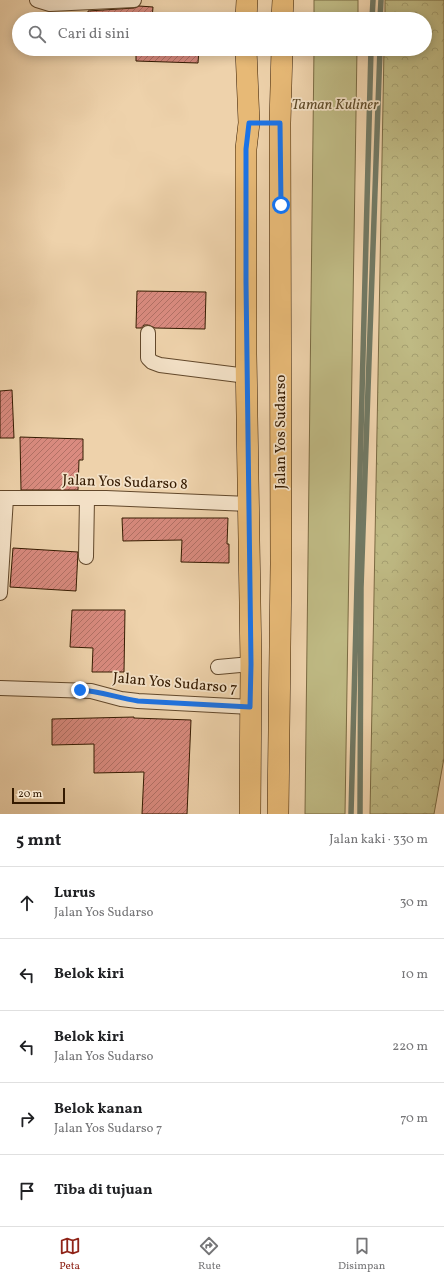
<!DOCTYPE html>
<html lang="id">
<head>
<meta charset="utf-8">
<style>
	:root { --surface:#fff; --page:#f6f6f6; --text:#202124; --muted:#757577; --line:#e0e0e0; --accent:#8f2418 }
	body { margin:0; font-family:Vollkorn,serif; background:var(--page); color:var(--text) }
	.scale { position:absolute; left:12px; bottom:10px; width:53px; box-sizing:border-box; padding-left:4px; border:2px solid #341a00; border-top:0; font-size:11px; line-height:14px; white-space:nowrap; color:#341a00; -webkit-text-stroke:3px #f4e2c8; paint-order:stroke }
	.stop { position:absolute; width:12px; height:12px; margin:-9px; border:3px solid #1a73e8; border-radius:50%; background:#fff }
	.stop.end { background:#1a73e8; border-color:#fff; box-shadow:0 1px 4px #0008 }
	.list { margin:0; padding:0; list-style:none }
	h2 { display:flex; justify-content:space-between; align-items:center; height:52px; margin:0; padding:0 16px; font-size:17px }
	h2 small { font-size:13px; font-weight:400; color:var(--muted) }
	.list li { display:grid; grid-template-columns:26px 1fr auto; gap:12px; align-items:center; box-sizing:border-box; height:72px; padding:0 16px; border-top:1px solid var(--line) }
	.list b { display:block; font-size:15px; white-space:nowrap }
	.list p { margin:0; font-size:13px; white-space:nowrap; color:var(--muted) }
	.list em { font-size:13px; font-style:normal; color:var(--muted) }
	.icon { flex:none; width:22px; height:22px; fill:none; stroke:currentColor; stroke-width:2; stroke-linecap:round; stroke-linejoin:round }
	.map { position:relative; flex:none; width:444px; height:814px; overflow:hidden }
	.search { position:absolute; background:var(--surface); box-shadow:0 2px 10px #0003; left:12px; right:12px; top:12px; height:44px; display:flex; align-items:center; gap:10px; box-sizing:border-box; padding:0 14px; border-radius:22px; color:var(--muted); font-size:15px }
	.sheet { height:412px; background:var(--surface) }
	nav { display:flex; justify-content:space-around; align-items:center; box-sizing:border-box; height:56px; border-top:1px solid var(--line); background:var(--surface); font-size:11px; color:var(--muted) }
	nav a { display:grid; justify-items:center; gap:2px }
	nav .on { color:var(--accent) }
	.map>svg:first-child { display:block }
	.green { fill:#bfba84; stroke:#7a6a42 }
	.forest { fill:url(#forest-crowns); stroke:#7a6a42 }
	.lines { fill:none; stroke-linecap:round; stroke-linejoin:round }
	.stream { stroke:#717964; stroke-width:5.5 }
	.building { fill:url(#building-hatch); stroke:#341a00 }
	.street-casing { stroke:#62482b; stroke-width:16 }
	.primary-casing { stroke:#341a00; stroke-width:22 }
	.street { stroke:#f4e2c8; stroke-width:14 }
	.primary { stroke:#e7b976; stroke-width:21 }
	.route { stroke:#1a73e8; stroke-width:5 }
	.labels { text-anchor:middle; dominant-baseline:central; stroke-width:3.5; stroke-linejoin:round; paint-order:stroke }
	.park-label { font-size:15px; font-style:italic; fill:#5e4a28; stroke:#f4e2c8 }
	.street-label { font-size:15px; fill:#341a00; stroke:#f4e2c8 }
</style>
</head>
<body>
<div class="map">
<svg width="444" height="814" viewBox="0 0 444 814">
	<defs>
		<pattern id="forest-crowns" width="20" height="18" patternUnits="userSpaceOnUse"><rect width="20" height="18" fill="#bfba84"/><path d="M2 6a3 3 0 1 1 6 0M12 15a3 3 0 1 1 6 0" fill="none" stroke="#a59f70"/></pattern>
		<pattern id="building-hatch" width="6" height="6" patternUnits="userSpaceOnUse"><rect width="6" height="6" fill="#da8b80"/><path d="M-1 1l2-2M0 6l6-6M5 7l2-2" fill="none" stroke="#b27166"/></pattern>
	</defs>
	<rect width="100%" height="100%" fill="#eed2ab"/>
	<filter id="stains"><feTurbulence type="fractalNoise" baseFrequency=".005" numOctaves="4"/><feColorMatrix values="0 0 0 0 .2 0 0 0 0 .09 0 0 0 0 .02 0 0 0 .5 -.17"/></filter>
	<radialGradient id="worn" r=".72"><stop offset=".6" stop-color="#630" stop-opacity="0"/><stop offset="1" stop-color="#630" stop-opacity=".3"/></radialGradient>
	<g class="green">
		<rect x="314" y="0" width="44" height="19"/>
		<path d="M314 49H357L345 814H305Z"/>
	</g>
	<path class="forest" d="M385 0H444V758L434 814H370L384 49H425V19H385Z"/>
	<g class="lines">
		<g class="stream">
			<path d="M372 19 373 0"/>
			<path d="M380 19 381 0"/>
			<path d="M351 814 371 49"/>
			<path d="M360 814 361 588 380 49"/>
		</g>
	</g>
	<g class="building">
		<path d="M139 6 153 7 152 19H88V11L134 8Z"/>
		<path d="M136 49H199L198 63 136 61Z"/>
		<path d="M137 291 206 292 205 329 155 328 148 325H144L142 328H136Z"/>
		<path d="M12 390 14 438H0V391Z"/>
		<path d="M20 437 83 439V460H79L78 490H21Z"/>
		<path d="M122 518H228L227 544H229V563L181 562 182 540 123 541Z"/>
		<path d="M13 548 78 552 76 591 10 587Z"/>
		<path d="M72 610H125L124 672H92L93 648 70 647Z"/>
		<path d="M134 717V718L191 720 187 814H142L144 772 94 773V744L52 745V719Z"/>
	</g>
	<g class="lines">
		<defs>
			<g id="street">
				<path d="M37 0 50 4 134 0"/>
				<path d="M148 333V358L152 362 160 365 247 376"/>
				<path d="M0 498H106L249 504"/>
				<path d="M86 557 87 498"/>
				<path d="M0 593 6 498"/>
				<path d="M218 667 251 664"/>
				<path d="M0 688 91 691 121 699 138 701 251 707"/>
			</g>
			<g id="primary">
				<path d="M246 19 247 0"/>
				<path d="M282 19 283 0"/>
				<path d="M246 49 249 123 246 149V354L251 664 250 814"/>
				<path d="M278 814 281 564 280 123 282 49"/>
			</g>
		</defs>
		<use href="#street" class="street-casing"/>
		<use href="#primary" class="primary-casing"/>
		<use href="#street" class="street"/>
		<use href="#primary" class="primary"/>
	</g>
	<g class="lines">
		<path class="route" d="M80 690C99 691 118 698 138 701L250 707 251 664 246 282V149L249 123H280L281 205"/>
	</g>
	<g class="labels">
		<g class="park-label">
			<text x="335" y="105">Taman Kuliner</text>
		</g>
		<g class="street-label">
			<text transform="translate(281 432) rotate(-90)">Jalan Yos Sudarso</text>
			<text transform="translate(125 483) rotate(2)">Jalan Yos Sudarso 8</text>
			<text transform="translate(175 684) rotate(5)">Jalan Yos Sudarso 7</text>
		</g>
	</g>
	<rect width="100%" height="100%" filter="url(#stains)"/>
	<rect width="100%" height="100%" fill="url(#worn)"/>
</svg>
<div class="scale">20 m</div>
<div class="stop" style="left:281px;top:205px"></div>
<div class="stop end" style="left:80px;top:690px"></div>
<div class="search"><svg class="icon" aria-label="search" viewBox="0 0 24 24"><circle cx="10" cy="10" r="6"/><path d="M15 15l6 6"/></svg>Cari di sini</div>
</div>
<section class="sheet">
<h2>5 mnt<small>Jalan kaki · 330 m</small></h2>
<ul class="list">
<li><svg class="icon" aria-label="ahead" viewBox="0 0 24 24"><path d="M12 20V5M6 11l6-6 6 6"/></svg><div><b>Lurus</b><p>Jalan Yos Sudarso</p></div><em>30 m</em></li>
<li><svg class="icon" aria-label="left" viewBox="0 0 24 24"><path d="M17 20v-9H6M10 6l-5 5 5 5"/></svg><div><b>Belok kiri</b></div><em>10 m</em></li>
<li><svg class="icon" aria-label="left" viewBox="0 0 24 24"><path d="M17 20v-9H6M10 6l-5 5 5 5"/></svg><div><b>Belok kiri</b><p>Jalan Yos Sudarso</p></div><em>220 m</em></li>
<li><svg class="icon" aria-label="right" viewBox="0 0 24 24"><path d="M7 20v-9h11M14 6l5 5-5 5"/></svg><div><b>Belok kanan</b><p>Jalan Yos Sudarso 7</p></div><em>70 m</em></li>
<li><svg class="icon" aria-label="arrive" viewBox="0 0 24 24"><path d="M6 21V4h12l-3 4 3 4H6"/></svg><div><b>Tiba di tujuan</b></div></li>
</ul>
</section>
<nav>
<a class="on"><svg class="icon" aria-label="map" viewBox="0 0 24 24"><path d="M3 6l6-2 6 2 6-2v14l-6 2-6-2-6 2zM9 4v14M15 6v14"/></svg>Peta</a>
<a><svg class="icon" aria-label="directions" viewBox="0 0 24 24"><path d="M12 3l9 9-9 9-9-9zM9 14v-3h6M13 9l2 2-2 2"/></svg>Rute</a>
<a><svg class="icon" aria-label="saved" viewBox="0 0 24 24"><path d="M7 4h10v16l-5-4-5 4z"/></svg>Disimpan</a>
</nav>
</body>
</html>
